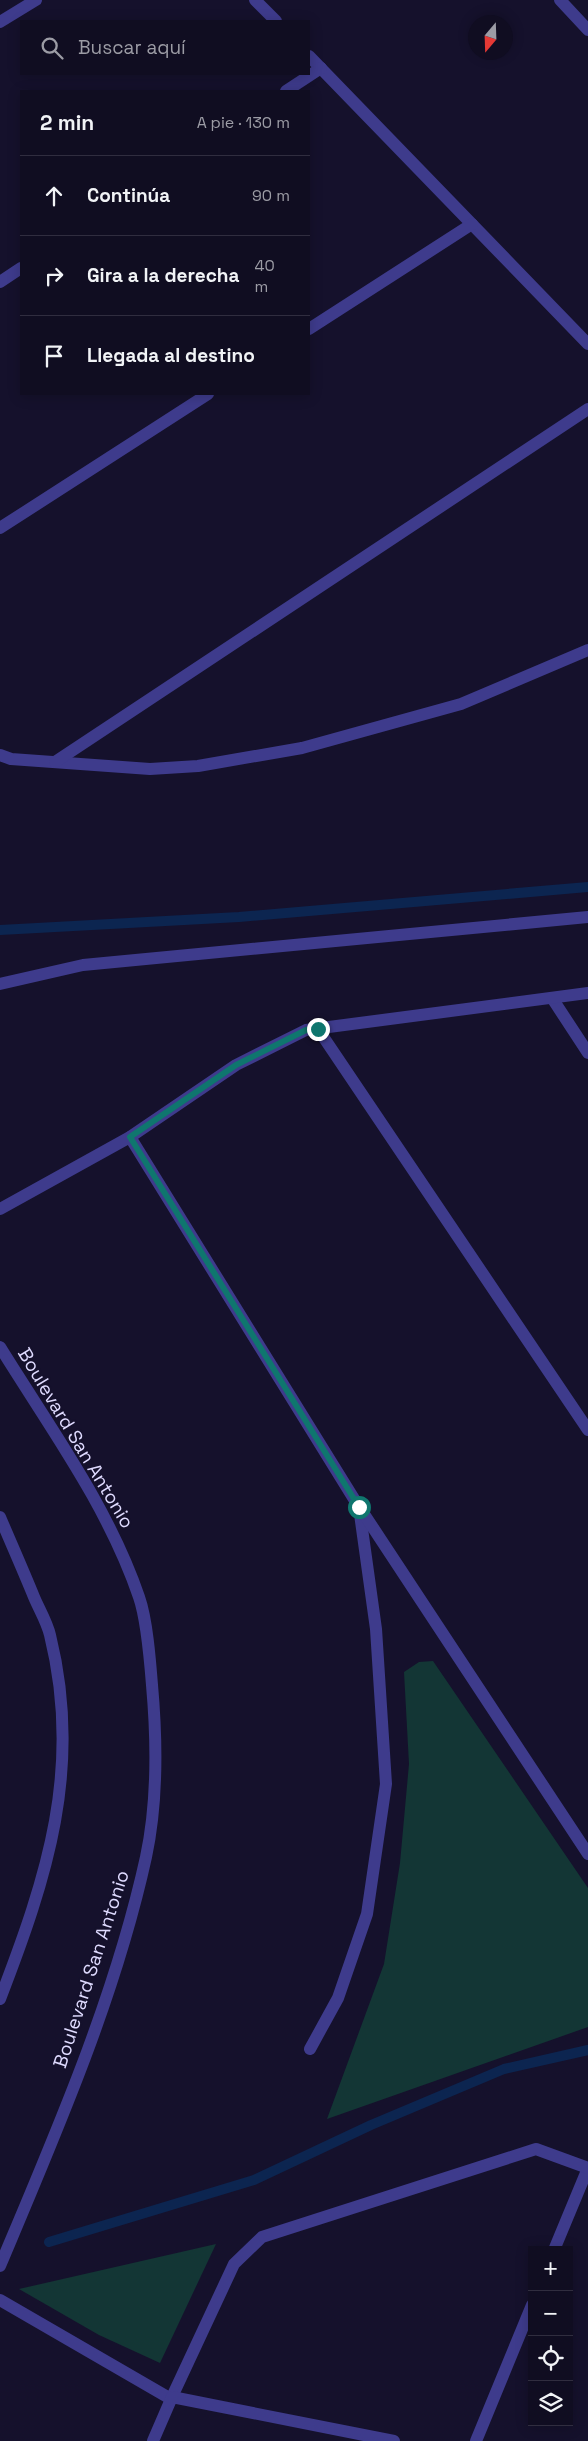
<!DOCTYPE html>
<html lang="es">
<head>
<meta charset="utf-8">
<style>
	:root { --surface:#100d21; --page:#1e1b2e; --text:#f1f3f6; --muted:#9c9ca5; --line:#302d3f }
	body { margin:0; font-family:"Space Grotesk",sans-serif; background:var(--page); color:var(--text) }
	.controls { position:absolute; right:15px; bottom:15px; display:grid; overflow:hidden; border-radius:0px; box-shadow:0 2px 12px #0003 }
	.controls button { width:45px; height:45px; display:grid; place-items:center; padding:0; border:0; border-bottom:1px solid var(--line); background:var(--surface); color:var(--text); font:25px sans-serif }
	.compass { position:absolute; left:468px; top:15px; width:45px; height:45px; border-radius:50%; background:var(--surface); box-shadow:0 2px 12px #0003; rotate:199deg }
	.stop { position:absolute; width:15px; height:15px; margin:-11px; border:4px solid #0f766e; border-radius:50%; background:#fff }
	.stop.end { background:#0f766e; border-color:#fff; box-shadow:0 1px 5px #0008 }
	.list { margin:0; padding:0; list-style:none }
	h2 { display:flex; justify-content:space-between; align-items:center; height:65px; margin:0; padding:0 20px; font-size:21px }
	h2 small { font-size:16px; font-weight:400; color:var(--muted) }
	.list li { display:grid; grid-template-columns:32px 1fr auto; gap:15px; align-items:center; box-sizing:border-box; height:80px; padding:0 20px; border-top:1px solid var(--line) }
	.list b { display:block; font-size:19px; white-space:nowrap }
	.list em { font-size:16px; font-style:normal; color:var(--muted) }
	.icon { flex:none; width:28px; height:28px; fill:none; stroke:currentColor; stroke-width:2; stroke-linecap:round; stroke-linejoin:round }
	.map { position:relative; flex:none; width:588px; height:2441px; overflow:hidden }
	.search { position:absolute; background:var(--surface); box-shadow:0 2px 12px #0003; left:20px; top:20px; width:290px; height:55px; display:flex; align-items:center; gap:12px; box-sizing:border-box; padding:0 18px; border-radius:0px; color:var(--muted); font-size:19px }
	.panel { position:absolute; background:var(--surface); box-shadow:0 2px 12px #0003; left:20px; top:90px; width:290px; height:305px; border-radius:0px }
	.map>svg:first-child { display:block }
	.green { fill:#133635 }
	.lines { fill:none; stroke-linecap:round; stroke-linejoin:round }
	.stream { stroke:#0c2550; stroke-width:10 }
	.minor { stroke:#3e3b8c; stroke-width:12 }
	.tertiary { stroke:#3e3b8c; stroke-width:12 }
	.route { stroke:#0f766e; stroke-width:6 }
	.labels { text-anchor:middle; dominant-baseline:central; stroke-width:4; stroke-linejoin:round; paint-order:stroke }
	.street-label { font-size:19px; fill:#dfdbff; stroke:#15112c }
</style>
</head>
<body>
<div class="map">
<svg width="588" height="2441" viewBox="0 0 588 2441">
	<rect width="100%" height="100%" fill="#15112c"/>
	<g class="green">
		<path d="M433 1661 588 1888V2027L327 2119 384 1964 400 1863 409 1764 404 1672 419 1662Z"/>
		<path d="M216 2244 160 2363 99 2335 19 2289Z"/>
	</g>
	<g class="lines">
		<g class="stream">
			<path d="M0 930 239 917 588 887"/>
			<path d="M49 2242 254 2180 371 2125 504 2069 588 2050"/>
		</g>
		<g class="minor">
			<path d="M255 0 276 21"/>
			<path d="M560 0 588 30"/>
			<path d="M0 22 36 0"/>
			<path d="M309 56 588 344"/>
			<path d="M286 91 321 68"/>
			<path d="M0 282 21 268"/>
			<path d="M309 329 472 224"/>
			<path d="M0 528 208 394"/>
			<path d="M0 755 11 759 150 769 198 766 302 748 461 704 588 650"/>
			<path d="M55 762 588 409"/>
			<path d="M0 984 83 965 588 917"/>
			<path d="M552 998 588 1053"/>
			<path d="M318 1029 588 1430"/>
			<path d="M130 1137 359 1507 376 1629 386 1784 367 1914 338 1998 310 2049"/>
			<path d="M0 1209 130 1137 236 1065 306 1030 588 993"/>
			<path d="M362 1511 588 1854"/>
			<path d="M554 2250 588 2168"/>
			<path d="M0 2300 171 2399 234 2264 262 2237 536 2149 588 2168"/>
			<path d="M153 2441 172 2397 394 2441"/>
			<path d="M476 2441 532 2305"/>
		</g>
		<g class="tertiary">
			<path d="M0 1347C50 1428 108 1506 139 1597 147 1620 150 1659 152 1685 157 1741 158 1801 146 1857 115 1998 56 2133 0 2266"/>
			<path d="M0 1517C11 1543 23 1570 34 1597 39 1609 47 1622 50 1635 83 1768 47 1877 0 1999"/>
		</g>
	</g>
	<g class="lines">
		<path class="route" d="M318 1029 306 1030 236 1065 130 1137 359 1507"/>
	</g>
	<g class="labels">
		<g class="street-label">
			<text transform="translate(76 1438) rotate(59)">Boulevard San Antonio</text>
			<text transform="translate(91 1969) rotate(-72)">Boulevard San Antonio</text>
		</g>
	</g>
</svg>
<div class="controls">
<button>+</button>
<button>−</button>
<button><svg class="icon" aria-label="locate" viewBox="0 0 24 24"><circle cx="12" cy="12" r="6"/><path d="M12 2v4M12 18v4M2 12h4M18 12h4"/></svg></button>
<button><svg class="icon" aria-label="layers" viewBox="0 0 24 24"><path d="M12 4l9 5-9 5-9-5zM3 14l9 5 9-5"/></svg></button>
</div>
<svg class="compass" viewBox="-18 -18 36 36"><path d="M0-13l5 13h-10z" fill="#e53935"/><path d="M0 13l5-13h-10z" fill="#9c9ca5"/></svg>
<div class="stop" style="left:359px;top:1507px"></div>
<div class="stop end" style="left:318px;top:1029px"></div>
<div class="search"><svg class="icon" aria-label="search" viewBox="0 0 24 24"><circle cx="10" cy="10" r="6"/><path d="M15 15l6 6"/></svg>Buscar aquí</div>
<section class="panel">
<h2>2 min<small>A pie · 130 m</small></h2>
<ul class="list">
<li><svg class="icon" aria-label="ahead" viewBox="0 0 24 24"><path d="M12 20V5M6 11l6-6 6 6"/></svg><div><b>Continúa</b></div><em>90 m</em></li>
<li><svg class="icon" aria-label="right" viewBox="0 0 24 24"><path d="M7 20v-9h11M14 6l5 5-5 5"/></svg><div><b>Gira a la derecha</b></div><em>40 m</em></li>
<li><svg class="icon" aria-label="arrive" viewBox="0 0 24 24"><path d="M6 21V4h12l-3 4 3 4H6"/></svg><div><b>Llegada al destino</b></div></li>
</ul>
</section>
</div>
</body>
</html>
